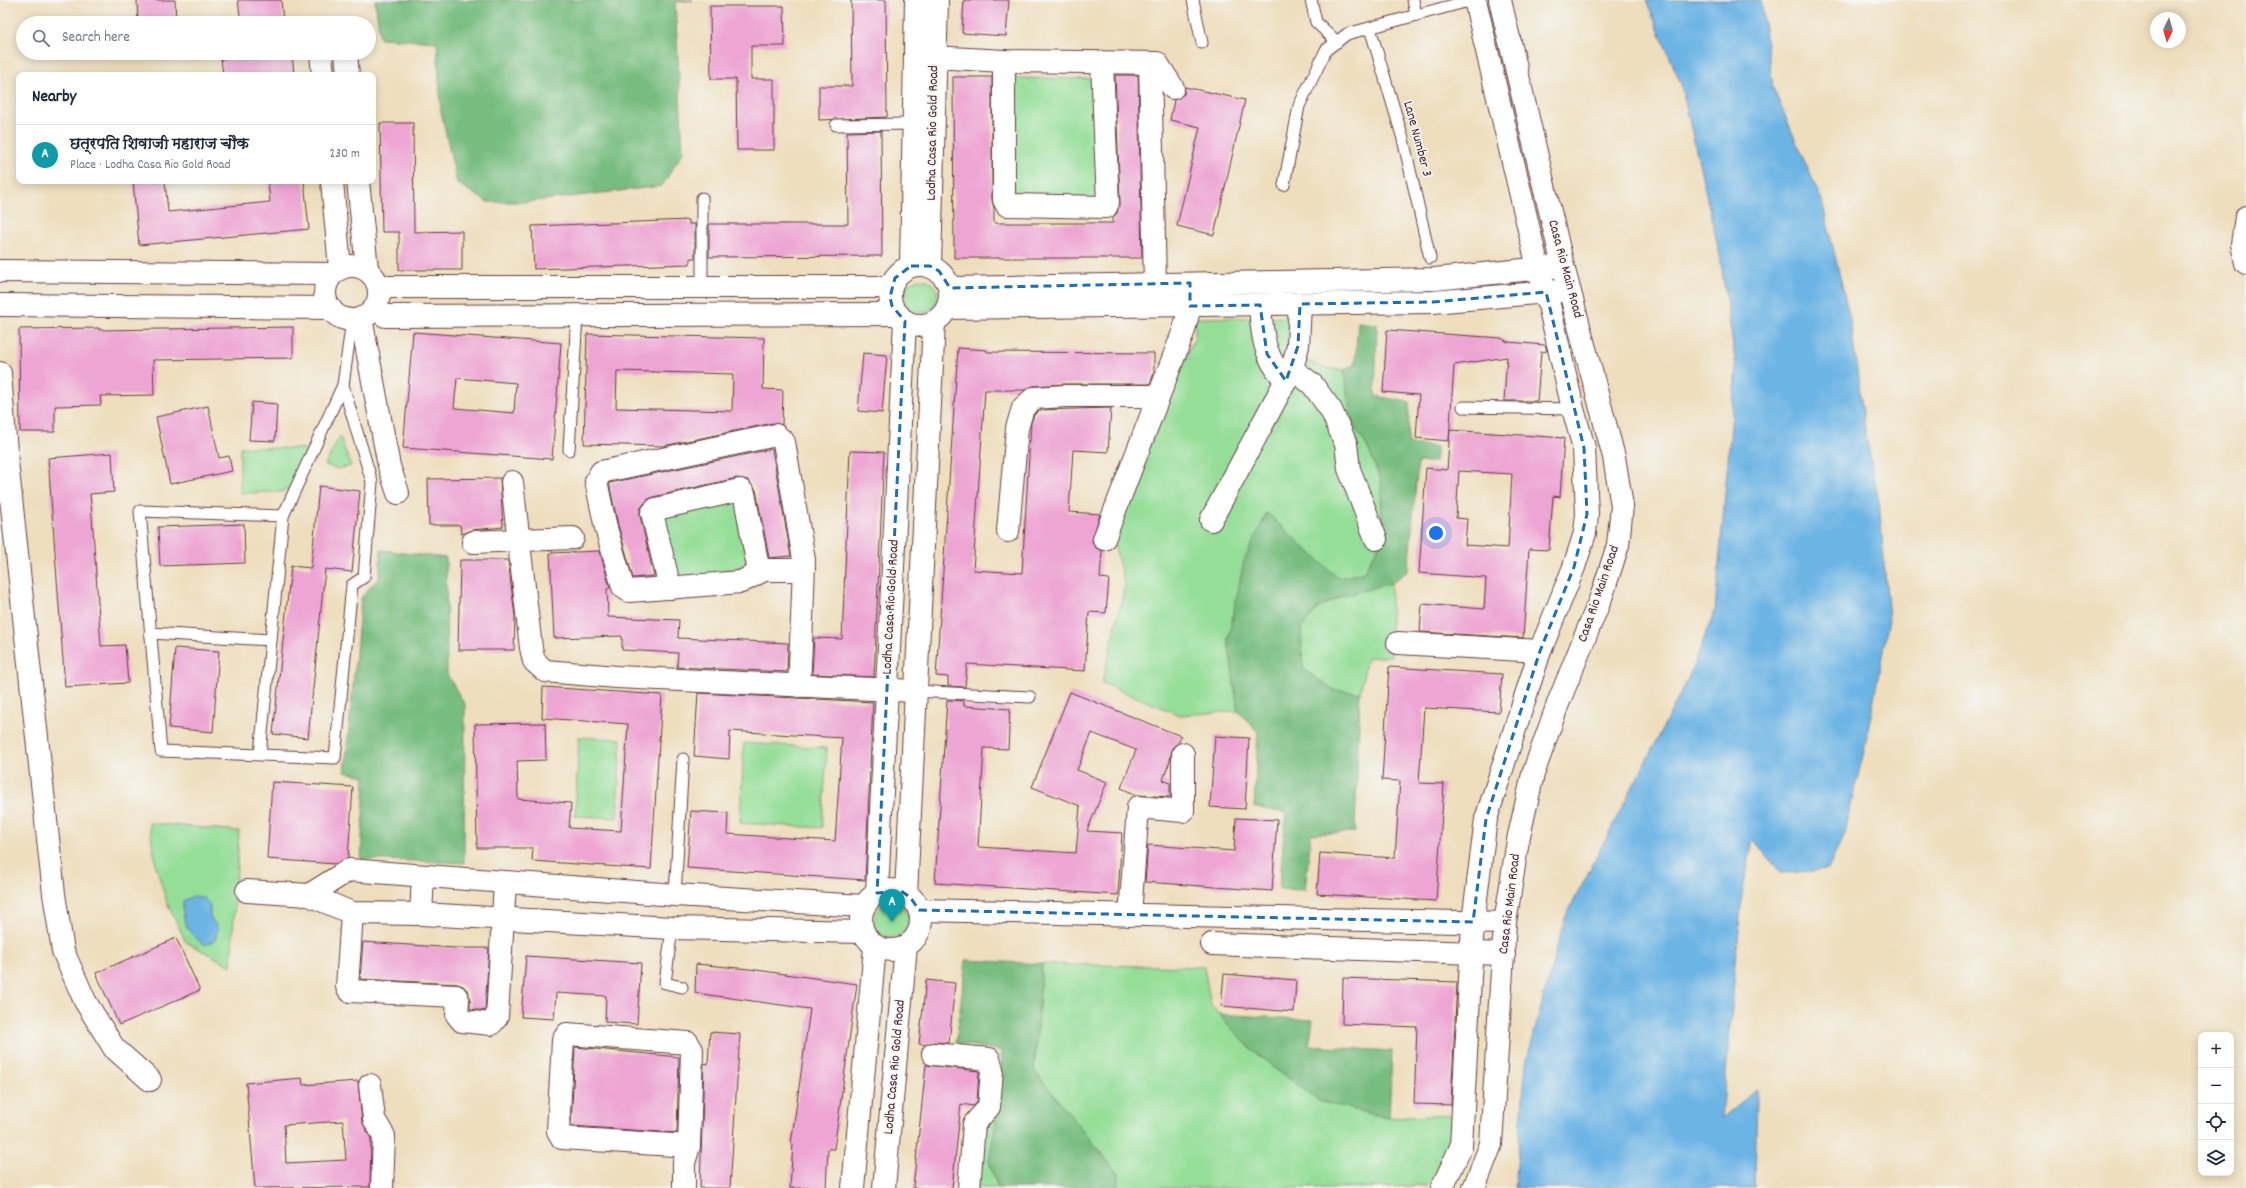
<!DOCTYPE html>
<html lang="en">
<head>
<meta charset="utf-8">
<style>
	:root { --surface:#fff; --page:#f6f6f7; --text:#1f2937; --muted:#747a83; --line:#e0e1e3; --accent:#1f6fb2 }
	body { margin:0; font-family:Dekko,"Playpen Sans Deva",sans-serif; background:var(--page); color:var(--text) }
	.controls { position:absolute; right:12px; bottom:12px; display:grid; overflow:hidden; border-radius:8px; box-shadow:0 2px 10px #0003 }
	.controls button { width:36px; height:36px; display:grid; place-items:center; padding:0; border:0; border-bottom:1px solid var(--line); background:var(--surface); color:var(--text); font:20px sans-serif }
	.compass { position:absolute; left:2150px; top:12px; width:36px; height:36px; border-radius:50%; background:var(--surface); box-shadow:0 2px 10px #0003; rotate:185deg }
	.you { position:absolute; left:1436px; top:533px; width:14px; height:14px; margin:-10px; border:3px solid #fff; border-radius:50%; background:#1a73e8; box-shadow:0 0 0 6px #1a73e833 }
	.badge { display:grid; place-items:center; width:26px; height:26px; border-radius:50%; background:var(--accent); color:#fff; font-size:13px; font-weight:700 }
	.pin { position:absolute; translate:-50% -33px; filter:drop-shadow(0 1px 2px #0008) }
	.pin::after { content:''; position:absolute; top:21px; width:14px; height:12px; background:inherit; clip-path:polygon(0 0,100% 0,50% 100%) }
	.list { margin:0; padding:0; list-style:none }
	h2 { display:flex; justify-content:space-between; align-items:center; height:52px; margin:0; padding:0 16px; font-size:17px }
	h2 small { font-size:13px; font-weight:400; color:var(--muted) }
	.list li { display:grid; grid-template-columns:26px 1fr auto; gap:12px; align-items:center; box-sizing:border-box; height:60px; padding:0 16px; border-top:1px solid var(--line) }
	.list b { display:block; font-size:15px; white-space:nowrap }
	.list p { margin:0; font-size:13px; white-space:nowrap; color:var(--muted) }
	.list em { font-size:13px; font-style:normal; color:var(--muted) }
	.icon { flex:none; width:22px; height:22px; fill:none; stroke:currentColor; stroke-width:2; stroke-linecap:round; stroke-linejoin:round }
	.map { position:relative; flex:none; width:2246px; height:1188px; overflow:hidden }
	.search { position:absolute; background:var(--surface); box-shadow:0 2px 10px #0003; left:16px; top:16px; width:360px; height:44px; display:flex; align-items:center; gap:10px; box-sizing:border-box; padding:0 14px; border-radius:22px; color:var(--muted); font-size:15px }
	.panel { position:absolute; background:var(--surface); box-shadow:0 2px 10px #0003; left:16px; top:72px; width:360px; height:112px; border-radius:8px }
	.map>svg:first-child { display:block }
	.green { fill:#95de98; stroke:#707e62 }
	.forest { fill:#78bd80; stroke:#616e56 }
	.water { fill:#6cb4e4; stroke:#5b6a88 }
	.building { fill:#eda5d3; fill-rule:evenodd }
	.lines { fill:none; stroke-linecap:round; stroke-linejoin:round }
	.service-casing { stroke:#633c41; stroke-width:13 }
	.minor-casing { stroke:#633c41; stroke-width:24 }
	.tertiary-casing { stroke:#633c41; stroke-width:24 }
	.service { stroke:#fff; stroke-width:11 }
	.minor { stroke:#fff; stroke-width:22 }
	.tertiary { stroke:#fff; stroke-width:22 }
	.marked { fill:none; stroke:#1f6fb2; stroke-width:3; stroke-dasharray:8 5; stroke-linejoin:round }
	.labels { text-anchor:middle; dominant-baseline:central; stroke-width:3.5; stroke-linejoin:round; paint-order:stroke }
	.street-label { font-size:14px; fill:#4a1f2b; stroke:#f6f6f2 }
</style>
</head>
<body>
<div class="map">
<svg width="2246" height="1188" viewBox="0 0 2246 1188">
	<rect width="100%" height="100%" fill="#f6f6f2"/>
	<filter id="ink" filterUnits="userSpaceOnUse"><feTurbulence type="fractalNoise" baseFrequency=".025" numOctaves="2"/><feDisplacementMap in="SourceGraphic" scale="8" xChannelSelector="R" yChannelSelector="G"/><feConvolveMatrix kernelMatrix="1 2 1 2 8 2 1 2 1" color-interpolation-filters="sRGB"/></filter>
	<filter id="wash" filterUnits="userSpaceOnUse"><feTurbulence type="fractalNoise" baseFrequency=".012" numOctaves="4" result="noise"/><feDisplacementMap in="SourceGraphic" scale="16" xChannelSelector="R" yChannelSelector="G"/><feGaussianBlur stdDeviation="0.9" result="paint"/><feColorMatrix in="noise" values="0 0 0 0 0 0 0 0 0 0 0 0 0 0 0 0 0 1.4 0 .05"/><feComposite in="paint" operator="in"/></filter>
	<g filter="url(#wash)">
		<rect width="100%" height="100%" fill="#eedebe"/>
		<g class="green">
			<path d="M1012 78 1098 79 1097 206 1011 205Z"/>
			<circle cx="921" cy="296" r="17"/>
			<path d="M1306 317 1307 361 1324 368 1344 370 1351 421 1367 446 1381 481 1382 541 1363 573 1338 578 1266 513 1228 639 1238 711 1180 715 1102 683 1125 586 1112 536 1195 336V318Z"/>
			<path d="M340 436 351 466 337 469 325 465Z"/>
			<path d="M240 447 311 449 292 487 281 492 240 493Z"/>
			<path d="M737 495 748 565 675 584 656 513Z"/>
			<path d="M1391 583V656L1367 658 1360 693 1334 690 1303 669 1301 629 1318 608 1342 596Z"/>
			<path d="M579 737 621 739 617 818 575 816Z"/>
			<path d="M744 743 827 748 822 828 740 823Z"/>
			<path d="M149 823 239 831 231 966 186 942 167 903 156 866Z"/>
			<circle cx="891" cy="920" r="17"/>
			<path d="M1042 964 1204 967 1211 1006 1254 1052 1319 1101 1389 1118 1451 1115 1452 1139 1428 1185 1361 1188H1118L1119 1175 1034 1070Z"/>
			<path d="M967 1112 997 1116 989 1162 998 1188H959Z"/>
		</g>
		<g class="forest">
			<path d="M375 0H693L675 2 683 152 662 186 526 202H487L457 183 441 112 437 42 380 38Z"/>
			<path d="M1358 322 1377 324 1375 396 1409 402 1408 444 1437 447 1435 462H1418L1408 571 1391 583 1342 596 1318 608 1301 629 1303 669 1334 690 1360 693 1355 832 1311 834 1305 890 1279 889 1286 813 1254 807 1258 732 1238 711 1228 640 1244 561 1267 513 1338 578 1363 573 1382 541 1381 481 1367 446 1351 421 1344 370 1355 364Z"/>
			<path d="M381 550 446 558 447 674 465 705 464 863 361 859 365 776 345 772 361 598 379 577Z"/>
			<path d="M966 960 1042 964 1034 1070 1119 1175 1118 1188H998L989 1162 997 1116 1002 1051 956 1043Z"/>
			<path d="M1218 1014 1313 1020 1309 1046 1392 1051 1389 1118 1319 1101 1254 1052Z"/>
		</g>
		<g class="water">
			<path d="M1646 0H1761L1773 88 1822 201 1850 319 1866 436 1879 502 1889 619 1864 751 1844 833 1828 870 1782 873 1753 839 1742 895 1722 1118 1757 1089 1755 1188H1515L1526 1063 1565 918 1688 679 1715 610 1736 367 1720 256 1681 84Z"/>
			<path d="M194 896 204 898 210 905V916L218 929 215 940 205 945C187 933 182 923 183 901Z"/>
		</g>
		<g id="blocks">
			<g class="building">
				<path d="M137 0H175L176 23H138Z"/>
				<path d="M238 0H281L283 23H241Z"/>
				<path d="M851 0H886L887 117 819 120V86H852Z"/>
				<path d="M964 0H1009L1006 36 962 33Z"/>
				<path d="M710 6H784L785 46H751V79H774V150H737L736 79H711Z"/>
				<path d="M292 53 294 75H223L221 59Z"/>
				<path d="M1115 75H1138L1142 258H954L953 77H992V200L994 208V223H1113V217L1117 213 1120 202Z"/>
				<path d="M1185 87 1245 100 1214 235 1177 226 1200 127 1170 120 1174 100 1184 94Z"/>
				<path d="M380 123H413L414 232 462 231V270H399V232H382Z"/>
				<path d="M881 131 882 256 709 257V224H848L847 132Z"/>
				<path d="M133 181H165L168 212 270 202 268 181H304L309 229 139 245Z"/>
				<path d="M689 220V224H695V258H690V264L534 269 532 226Z"/>
				<path d="M293 327V358L153 360 154 395 100 396 101 405 55 406V432H20L19 329 99 328V330Z"/>
				<path d="M1387 330 1501 338 1508 342 1545 345 1547 351 1541 352 1537 401H1504L1507 357 1454 365 1449 441 1416 438 1419 395 1383 392Z"/>
				<path d="M413 332 561 343 552 459 403 448ZM457 378 516 383 514 413 454 408Z"/>
				<path d="M587 334 764 338 763 389 783 390 782 425 773 423 663 446 584 444ZM617 371 733 374 732 411 616 408Z"/>
				<path d="M958 348 987 350V352L1154 353V373L1150 384H1065L1033 386 1025 390H985L973 570 1022 573 1031 423 1034 415 1039 410 1111 408 1108 452 1073 450 1069 512 1100 514 1092 541 1095 547 1102 551 1100 578 1109 579 1106 613 1089 612 1085 671 967 664 965 687 948 686V677L936 676Z"/>
				<path d="M863 353 887 355 882 413 858 411Z"/>
				<path d="M252 402 277 404 275 441 249 440Z"/>
				<path d="M208 406 219 458 229 456 232 471 170 484 156 417Z"/>
				<path d="M1450 430 1564 438 1560 497 1553 496 1549 550 1529 549 1523 638 1420 632 1422 604 1484 609 1486 578 1419 573 1426 468 1447 470ZM1459 471 1512 474 1508 548 1465 545 1467 519 1456 518Z"/>
				<path d="M772 449 791 556 769 558 756 490 748 480 737 478 653 497 647 500 640 509V516L654 576 633 578 618 525 609 483Z"/>
				<path d="M850 451 884 452 874 677 812 674 814 638 842 639Z"/>
				<path d="M112 453 114 492 90 494 92 516 101 646 125 645 128 683 65 687 48 458Z"/>
				<path d="M500 478 503 527 472 530 461 534 460 525H429L428 479Z"/>
				<path d="M319 486 360 491 352 572 325 569 308 738 273 734 291 566 311 568Z"/>
				<path d="M244 524 245 563 160 566 158 527Z"/>
				<path d="M600 551 610 588 607 589 608 617 679 620 678 638 788 643 787 672 677 667 678 653 622 650V636L554 638 550 553Z"/>
				<path d="M460 560H508L515 616 514 650H458Z"/>
				<path d="M175 648 219 651 213 732 169 728Z"/>
				<path d="M1389 667 1502 674 1499 712 1424 708 1419 783 1444 784 1436 901 1317 894 1320 853 1395 858 1400 781 1382 780Z"/>
				<path d="M543 687 662 695 651 869 532 861 533 848H477L475 724 545 723 546 760 517 761 518 799 571 803 569 828 621 831 628 724 542 718Z"/>
				<path d="M1070 692 1181 736 1178 743 1172 748 1170 761 1163 780 1170 783V797L1137 795 1121 788 1136 750 1092 733 1077 770 1107 782 1087 831 1122 833 1118 895 935 883 947 700 964 701V706L1010 709 1008 749 984 748 978 847 1076 853 1080 806 1032 787Z"/>
				<path d="M698 693 873 702 865 880 687 868 691 811 728 813 727 834 835 841 842 738 730 731 729 759 694 756Z"/>
				<path d="M1215 736 1249 738 1245 809 1210 807Z"/>
				<path d="M272 782 353 787 348 858 335 864 267 859Z"/>
				<path d="M1236 818 1277 820 1272 891 1145 882 1148 845 1234 851Z"/>
				<path d="M176 938 200 990 119 1025 96 973Z"/>
				<path d="M363 942 455 948H489L485 1011 470 1009V1000L467 990 463 986 457 984 360 979Z"/>
				<path d="M526 956 641 963 637 1024 605 1022 606 996 556 993 554 1019 521 1017Z"/>
				<path d="M696 964 749 969 857 984 834 1149H828L826 1188H790L793 1144H791L810 1009 695 993Z"/>
				<path d="M1224 974 1296 980 1294 1012 1221 1006Z"/>
				<path d="M1343 978 1457 982 1451 1105 1414 1104 1417 1027 1342 1024Z"/>
				<path d="M926 980 955 983 949 1043 934 1042 925 1045 919 1044Z"/>
				<path d="M710 1032 740 1034 730 1188H700L704 1063 708 1064Z"/>
				<path d="M575 1047 679 1057 677 1133 571 1126Z"/>
				<path d="M926 1065 979 1071 977 1102 974 1106 961 1104 952 1188H913Z"/>
				<path d="M302 1078 303 1085 358 1081 362 1121 371 1139 370 1187 255 1188 246 1083ZM343 1121 346 1160 286 1163 284 1125Z"/>
			</g>
		</g>
	</g>
	<g filter="url(#ink)">
		<use href="#blocks" fill-opacity="0" stroke="#633c41" stroke-width="1"/>
		<g class="lines">
			<defs>
				<g id="service">
					<path d="M1193 0 1202 43"/>
					<path d="M1311 0 1316 22 1337 42"/>
					<path d="M1413 0 1416 15"/>
					<path d="M1370 28 1403 139 1430 258"/>
					<path d="M836 125 913 124"/>
					<path d="M1284 185 1299 106 1326 50 1347 34 1472 0"/>
					<path d="M702 198V287"/>
					<path d="M1463 407 1573 409"/>
					<path d="M569 450 577 315"/>
					<path d="M283 516 140 511 161 751 335 758 352 585 364 577 372 482 343 385"/>
					<path d="M150 633 271 640"/>
					<path d="M915 691 1030 697"/>
					<path d="M260 754 283 516 343 385 352 320"/>
					<path d="M675 895 683 759"/>
					<path d="M672 928 665 983 682 987"/>
				</g>
				<g id="minor">
					<path d="M321 53 323 75"/>
					<path d="M346 53 348 75"/>
					<path d="M915 56 1004 61 1157 63 1173 88"/>
					<path d="M1004 61V200L1007 205 1106 207 1108 203 1102 63"/>
					<path d="M1150 63 1155 284"/>
					<path d="M332 181 340 268"/>
					<path d="M358 181 367 269"/>
					<path d="M2246 217 2242 244 2246 263"/>
					<path d="M911 266 916 0"/>
					<path d="M930 266 937 0"/>
					<path d="M1260 305C1262 336 1264 357 1286 381"/>
					<path d="M361 318 389 466 398 493"/>
					<path d="M1292 369 1312 384 1331 410 1346 444 1349 469 1376 539"/>
					<path d="M0 373 6 452 54 894 63 951 85 1001 114 1048 150 1080"/>
					<path d="M512 482 531 648 534 661 545 671 617 677 915 691"/>
					<path d="M1211 520 1292 369 1298 346 1300 304"/>
					<path d="M1008 531 1017 428 1023 408 1034 398 1066 396H1159"/>
					<path d="M1104 539 1184 330 1190 306V286"/>
					<path d="M473 542 573 538"/>
					<path d="M670 588 652 513 656 509 740 490 744 493 759 572"/>
					<path d="M1398 643 1540 651"/>
					<path d="M799 686C801 644 803 602 804 560L784 442 776 435 601 472 596 481 606 528 623 587 629 591 741 582 764 570H804"/>
					<path d="M247 891 309 895"/>
					<path d="M919 910 1505 923"/>
					<path d="M352 913 347 987 350 991 456 996 458 1000 457 1015 462 1021 491 1024 497 1017 505 883"/>
					<path d="M421 914 423 877"/>
					<path d="M1130 915 1138 807 1183 811V754"/>
					<path d="M862 932 672 928 421 914 352 913 309 895 349 870 675 895 864 906"/>
					<path d="M1212 944 1504 954"/>
					<path d="M933 1054 989 1059 992 1070 989 1107 974 1124 969 1188"/>
					<path d="M370 1085 374 1119 384 1136 382 1188"/>
					<path d="M684 1188V1163L689 1146 692 1050 688 1043 567 1034 563 1040 558 1131 562 1138 689 1146"/>
				</g>
				<g id="tertiary">
					<circle cx="920" cy="295" r="30"/>
					<circle cx="352" cy="293" r="27"/>
					<path d="M0 271 332 274"/>
					<path d="M379 287H891"/>
					<path d="M950 288 1435 279 1552 267"/>
					<path d="M0 305 330 308"/>
					<path d="M375 308 385 316 898 314"/>
					<path d="M948 308 1433 302 1560 291"/>
					<circle cx="891" cy="920" r="30"/>
					<path d="M877 893 905 321"/>
					<path d="M906 894 934 322"/>
					<path d="M853 1188 875 947"/>
					<path d="M884 1188 906 946"/>
					<path d="M1442 1188 1461 1147 1473 922 1486 819 1540 651 1574 567 1585 533 1587 514 1584 448 1573 409 1546 292 1538 268 1475 0"/>
					<path d="M1474 1188 1491 1144 1505 923 1518 840 1533 774 1559 701 1602 595 1618 545 1622 506 1614 457 1563 266 1500 0"/>
				</g>
			</defs>
			<use href="#service" class="service-casing"/>
			<use href="#minor" class="minor-casing"/>
			<use href="#tertiary" class="tertiary-casing"/>
			<use href="#service" class="service"/>
			<use href="#minor" class="minor"/>
			<use href="#tertiary" class="tertiary"/>
		</g>
	</g>
	<path class="marked" d="M911 266H930L939 271 950 288 1190 283V306L1260 305 1267 354 1286 381 1298 346 1300 304 1433 302 1546 292 1584 448 1587 514 1574 567 1540 651 1486 819 1473 922 919 910 910 897 901 891 877 893 905 321 892 306 890 297 895 278Z"/>
	<g class="labels">
		<g class="street-label">
			<text transform="translate(933 133) rotate(-89)">Lodha Casa Rio Gold Road</text>
			<text transform="translate(1417 139) rotate(75)">Lane Number 3</text>
			<text transform="translate(1565 269) rotate(75)">Casa Rio Main Road</text>
			<text transform="translate(1599 594) rotate(-71)">Casa Rio Main Road</text>
			<text transform="translate(891 607) rotate(-87)">Lodha Casa Rio Gold Road</text>
			<text transform="translate(1510 904) rotate(-83)">Casa Rio Main Road</text>
			<text transform="translate(895 1067) rotate(-85)">Lodha Casa Rio Gold Road</text>
		</g>
	</g>
</svg>
<div class="controls">
<button>+</button>
<button>−</button>
<button><svg class="icon" aria-label="locate" viewBox="0 0 24 24"><circle cx="12" cy="12" r="6"/><path d="M12 2v4M12 18v4M2 12h4M18 12h4"/></svg></button>
<button><svg class="icon" aria-label="layers" viewBox="0 0 24 24"><path d="M12 4l9 5-9 5-9-5zM3 14l9 5 9-5"/></svg></button>
</div>
<svg class="compass" viewBox="-18 -18 36 36"><path d="M0-13l5 13h-10z" fill="#e53935"/><path d="M0 13l5-13h-10z" fill="#747a83"/></svg>
<div class="you"></div>
<div class="pin badge" style="left:892px;top:922px;background:#0f9aa8">A</div>
<div class="search"><svg class="icon" aria-label="search" viewBox="0 0 24 24"><circle cx="10" cy="10" r="6"/><path d="M15 15l6 6"/></svg>Search here</div>
<section class="panel">
<h2>Nearby<small></small></h2>
<ul class="list">
<li><span class="badge" style="background:#0f9aa8">A</span><div><b>छत्रपति शिवाजी महाराज चौक</b><p>Place · Lodha Casa Rio Gold Road</p></div><em>230 m</em></li>
</ul>
</section>
</div>
</body>
</html>
